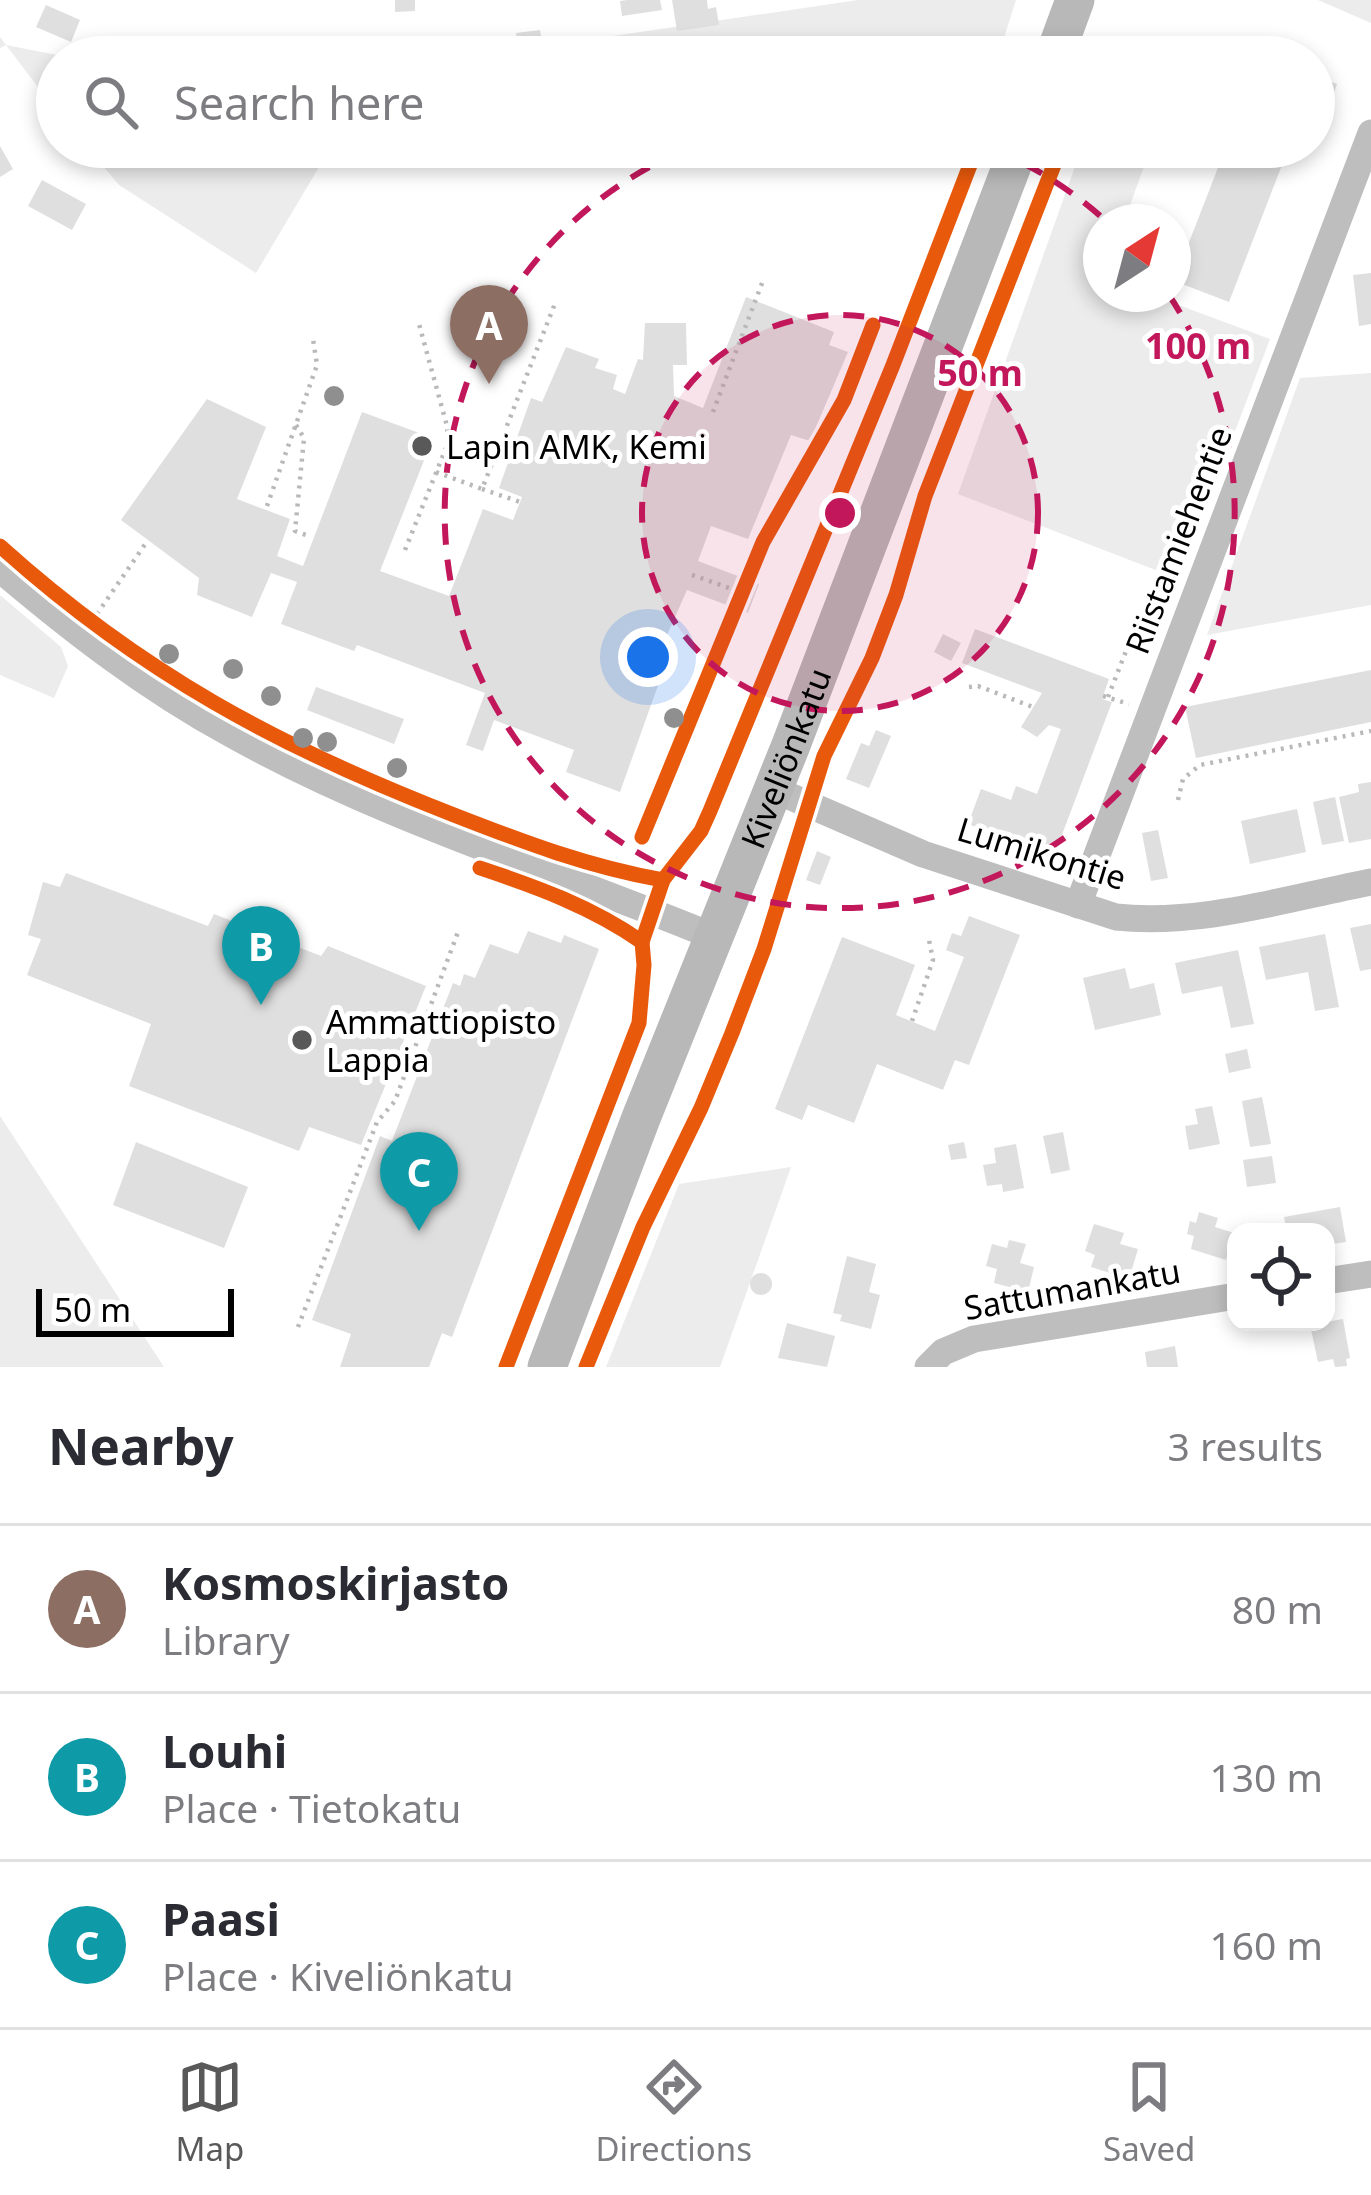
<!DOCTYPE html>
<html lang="en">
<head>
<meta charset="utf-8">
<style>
	:root { --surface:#fff; --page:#f2f2f3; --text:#2b2b33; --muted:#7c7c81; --line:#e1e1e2; --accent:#595959 }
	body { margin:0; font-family:"Noto Sans",sans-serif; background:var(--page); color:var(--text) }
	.controls { position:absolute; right:36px; bottom:36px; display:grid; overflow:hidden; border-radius:24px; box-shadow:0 6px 18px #0003 }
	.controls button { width:108px; height:108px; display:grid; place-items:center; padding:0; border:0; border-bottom:3px solid var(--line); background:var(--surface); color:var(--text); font:60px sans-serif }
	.compass { position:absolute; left:1083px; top:204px; width:108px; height:108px; border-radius:50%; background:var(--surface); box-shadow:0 6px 18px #0003; rotate:36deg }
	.scale { position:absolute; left:36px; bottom:30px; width:198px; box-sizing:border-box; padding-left:12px; border:6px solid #000; border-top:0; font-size:33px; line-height:42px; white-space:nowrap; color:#000; -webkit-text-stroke:9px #fff; paint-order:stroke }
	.you { position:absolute; left:648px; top:657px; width:42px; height:42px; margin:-30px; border:9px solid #fff; border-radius:50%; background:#1a73e8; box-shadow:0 0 0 18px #1a73e833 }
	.badge { display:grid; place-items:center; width:78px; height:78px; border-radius:50%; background:var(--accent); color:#fff; font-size:39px; font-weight:700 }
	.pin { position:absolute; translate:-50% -99px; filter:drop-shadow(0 3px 6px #0008) }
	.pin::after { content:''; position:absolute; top:63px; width:42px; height:36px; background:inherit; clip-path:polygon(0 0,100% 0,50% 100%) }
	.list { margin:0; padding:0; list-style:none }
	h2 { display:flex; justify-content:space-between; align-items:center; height:156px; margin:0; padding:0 48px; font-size:51px }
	h2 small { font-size:39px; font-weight:400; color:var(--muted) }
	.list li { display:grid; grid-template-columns:78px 1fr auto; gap:36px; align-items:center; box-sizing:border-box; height:168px; padding:0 48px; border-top:3px solid var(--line) }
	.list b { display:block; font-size:45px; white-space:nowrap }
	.list p { margin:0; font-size:39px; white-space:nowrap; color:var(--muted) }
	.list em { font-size:39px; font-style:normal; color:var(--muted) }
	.icon { flex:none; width:66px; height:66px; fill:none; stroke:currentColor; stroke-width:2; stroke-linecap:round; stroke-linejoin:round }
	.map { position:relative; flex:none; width:1371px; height:1367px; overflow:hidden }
	.search { position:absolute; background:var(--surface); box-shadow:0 6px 18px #0003; left:36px; right:36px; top:36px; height:132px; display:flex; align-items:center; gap:30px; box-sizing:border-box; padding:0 42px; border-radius:66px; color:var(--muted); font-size:45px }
	.sheet { height:660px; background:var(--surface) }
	nav { display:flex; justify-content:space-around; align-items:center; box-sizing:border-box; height:168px; border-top:3px solid var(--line); background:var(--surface); font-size:33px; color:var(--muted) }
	nav a { display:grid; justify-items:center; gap:6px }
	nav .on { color:var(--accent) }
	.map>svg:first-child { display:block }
	.green { fill:#ececec }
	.building { fill:#dfdfdf }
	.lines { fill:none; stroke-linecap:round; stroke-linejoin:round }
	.path { stroke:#b9b9b9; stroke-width:4.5; stroke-dasharray:3 6; stroke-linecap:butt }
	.minor { stroke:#bebebe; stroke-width:27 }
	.secondary { stroke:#b8b8b8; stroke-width:39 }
	.cycleway-casing { stroke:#fff; stroke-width:22 }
	.cycleway { stroke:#e8590c; stroke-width:15 }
	.tree { fill:#8f8f8f }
	.ring { fill:none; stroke:#c2185b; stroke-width:6; stroke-dasharray:21 15 }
	.poi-dot { fill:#595959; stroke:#fff; stroke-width:4.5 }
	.labels { text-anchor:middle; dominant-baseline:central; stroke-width:10; stroke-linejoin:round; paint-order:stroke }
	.poi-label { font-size:33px; fill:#000; stroke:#fff; text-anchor:start }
	.street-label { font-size:33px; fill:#000; stroke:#fff }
	.centre { fill:#c2185b; stroke:#fff; stroke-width:6 }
	.ring-label { font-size:36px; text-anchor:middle; font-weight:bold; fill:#c2185b; stroke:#fff; stroke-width:10; stroke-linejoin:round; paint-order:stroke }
</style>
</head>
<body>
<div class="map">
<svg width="1371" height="1367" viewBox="0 0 1371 1367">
	<rect width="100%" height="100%" fill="#fff"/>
	<g class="green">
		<path d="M858 0H1016L998 57H471Z"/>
		<path d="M1318 0H1371V23Z"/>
		<path d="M0 37 6 45 67 57H57V112L6 45 0 48Z"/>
		<path d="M87 147H331L256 273 119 185Z"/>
		<path d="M1082 147H1151L1124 222H1101V294H1149L1270 339 1179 579 958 494Z"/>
		<path d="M1371 373V605L1207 635 1300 378Z"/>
		<path d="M0 595 61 647 68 666 54 698 0 675Z"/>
		<path d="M0 1116 164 1367H0Z"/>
		<path d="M791 1167 720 1367H606L679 1184Z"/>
	</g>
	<g class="building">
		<path d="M395 0H415V11L395 12Z"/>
		<path d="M627 0H660L662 10 622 16 620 1Z"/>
		<path d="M672 0H707L708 9 716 7 719 25 677 31Z"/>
		<path d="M46 5 80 20 71 42 36 27Z"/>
		<path d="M540 30 543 46 519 50 516 33Z"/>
		<path d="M309 38 312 57H284L282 42Z"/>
		<path d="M1316 76 1337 84 1331 101 1314 95Z"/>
		<path d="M0 146 13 169 0 177Z"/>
		<path d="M1226 147H1289L1229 302 1174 281Z"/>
		<path d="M42 180 86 204 72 230 28 206Z"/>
		<path d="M1371 273V324L1359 326 1353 275Z"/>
		<path d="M746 297 834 332 829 345 848 352 810 441 791 435 748 539 711 526 698 561 759 584 748 613 687 590 651 671 661 677 620 792 566 772 574 750 494 720 483 751 466 745 485 693 357 645 354 651 281 624 297 582 271 573 252 617 197 595 199 578 121 520 207 399 266 427 237 499 290 519 277 556 303 566 362 412 433 438 380 571 449 596 483 509 513 520 522 497 499 488 531 398 542 402 566 347 599 359 595 368 617 375 613 389 625 394 638 359 643 360 645 323H686L687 365H673L674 396 703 408Z"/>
		<path d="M975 629 1109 679 1102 699 1112 702 1054 856 968 824 981 789 1011 800 1016 786 1037 794 1061 729 1049 725 1037 737 1021 727 1042 693 962 663Z"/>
		<path d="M943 634 961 643 951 661 934 652Z"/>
		<path d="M1371 670V722L1196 758 1185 707Z"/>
		<path d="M316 687 404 719 394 744 307 710Z"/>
		<path d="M876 730 891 736 869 788 846 779 861 743 869 746Z"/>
		<path d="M1371 782V839L1349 843 1339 797 1359 792 1358 784Z"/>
		<path d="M1335 797 1344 841 1322 845 1313 802Z"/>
		<path d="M1297 809 1306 852 1250 864 1241 821Z"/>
		<path d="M1158 830 1168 878 1151 881 1142 833Z"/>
		<path d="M817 851 831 857 820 885 806 880Z"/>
		<path d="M66 873 208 926 214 914 321 956 328 946 426 986 361 1145 309 1127 299 1151 129 1086 151 1024 27 975 41 939 28 935 43 882 60 887Z"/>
		<path d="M969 916 1020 935 969 1065 955 1060 943 1090 877 1064 854 1123 808 1105 802 1120 775 1109 842 937 915 965 896 1015 935 1031 964 957 946 950 952 933 961 936Z"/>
		<path d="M1371 924V969L1360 971 1350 928Z"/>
		<path d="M528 931 561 943 564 935 599 949 452 1337 442 1333 429 1367H340L351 1334 312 1320 380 1136 392 1141 453 983 460 986 464 974 475 978 490 944 518 954Z"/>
		<path d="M1325 934 1339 1007 1315 1011 1308 972 1266 980 1259 947Z"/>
		<path d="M1238 950 1254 1024 1231 1028 1222 986 1182 994 1175 963Z"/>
		<path d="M1125 968 1130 989 1154 983 1161 1015 1095 1030 1083 978Z"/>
		<path d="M1247 1049 1251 1068 1229 1073 1225 1054Z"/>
		<path d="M1262 1097 1271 1144 1250 1147 1242 1101Z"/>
		<path d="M1212 1106 1220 1144 1189 1150 1185 1126 1198 1124 1195 1109Z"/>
		<path d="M1063 1132 1070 1170 1051 1174 1043 1136Z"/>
		<path d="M136 1142 248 1187 224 1248 113 1205Z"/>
		<path d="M964 1142 967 1158 951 1160 948 1145Z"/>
		<path d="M1016 1144 1024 1188 1003 1192 1002 1184 987 1186 983 1165 996 1163 994 1148Z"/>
		<path d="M1272 1156 1276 1183 1247 1187 1243 1160Z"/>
		<path d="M1340 1207 1346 1242 1326 1245V1232H1287L1284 1217Z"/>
		<path d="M1199 1212 1218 1218 1215 1227 1234 1233 1226 1260 1191 1249 1194 1236 1187 1234 1190 1221 1196 1223Z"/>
		<path d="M1094 1224 1124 1233 1120 1244 1138 1249 1129 1279 1091 1267 1095 1255 1085 1251Z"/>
		<path d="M1009 1240 1026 1244 1020 1263 1034 1267 1028 1292 994 1283 997 1269 986 1266 992 1244 1007 1248Z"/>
		<path d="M847 1256 876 1264 869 1292 880 1295 871 1329 840 1321 842 1315 833 1313Z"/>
		<circle cx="761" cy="1284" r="11"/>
		<path d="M1343 1319 1350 1358 1346 1359 1347 1366 1335 1367 1333 1359 1318 1362 1310 1325Z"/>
		<path d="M787 1323 835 1336 827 1367 778 1358Z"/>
		<path d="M1175 1346 1178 1367H1147L1145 1352Z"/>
	</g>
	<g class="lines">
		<g class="path">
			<path d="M713 412 764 278"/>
			<path d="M296 425 304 438 295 531 306 535"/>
			<path d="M436 472 482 489 556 301"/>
			<path d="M482 489 520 502"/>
			<path d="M267 506 317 365 313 339"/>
			<path d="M405 550 448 443 447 426 419 324"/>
			<path d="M692 575 741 592"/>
			<path d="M97 614 148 540"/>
			<path d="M969 687 978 686 1033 707"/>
			<path d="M1103 696 1129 704"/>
			<path d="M1108 697 1137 623"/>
			<path d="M1178 800 1183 779 1200 765 1371 731"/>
			<path d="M912 1021 933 960 928 935"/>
			<path d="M298 1327 377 1122 395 1101 458 932"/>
		</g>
		<g class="minor">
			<path d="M0 569C73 631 147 688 231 734 383 819 552 870 712 936"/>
			<path d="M773 789 923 854 1116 917C1200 926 1288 898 1371 882"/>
			<path d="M1078 905 1371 133"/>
			<path d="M1326 1281 1371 1274"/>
			<path d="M928 1367 943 1352 974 1339 1236 1296"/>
		</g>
		<g class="secondary">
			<path d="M1054 57 1075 0"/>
			<path id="s1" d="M547 1367 641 1118 791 745 1019 147"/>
		</g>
		<defs>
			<g id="cycleway">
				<path d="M0 546C141 673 279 747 454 815 523 842 589 867 663 880"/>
				<path d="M642 837 763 542 844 400 873 325"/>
				<path d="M480 868C537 887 592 907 642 942L644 965 639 1023 506 1367"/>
				<path d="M642 942 663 880 701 831 710 811 893 365 977 147"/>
				<path d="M586 1367 643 1227 701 1108 732 1033 764 949 824 756 872 658 896 595 925 496 1061 147"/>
			</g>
		</defs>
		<use href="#cycleway" class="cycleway-casing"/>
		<use href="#cycleway" class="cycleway"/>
	</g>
	<g class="tree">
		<circle cx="334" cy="396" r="10"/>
		<circle cx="169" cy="654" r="10"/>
		<circle cx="233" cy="669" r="10"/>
		<circle cx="271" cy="696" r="10"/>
		<circle cx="674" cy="718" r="10"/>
		<circle cx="303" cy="738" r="10"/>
		<circle cx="327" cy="742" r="10"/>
		<circle cx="397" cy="768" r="10"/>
	</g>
	<circle cx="840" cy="513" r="198" fill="#c2185b" fill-opacity=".12"/>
	<g class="ring">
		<circle cx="840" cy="513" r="198"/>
		<path d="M991 148A395 395 0 0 1 1107 222M1169 295A395 395 0 1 1 689 148"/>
	</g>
	<g class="poi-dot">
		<circle cx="422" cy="446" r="12"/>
		<circle cx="302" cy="1040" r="12"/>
	</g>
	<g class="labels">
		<g class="poi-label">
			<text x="446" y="446">Lapin AMK, Kemi</text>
			<text x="326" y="1021">Ammattiopisto<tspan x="326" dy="38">Lappia</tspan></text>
		</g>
		<g class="street-label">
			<text transform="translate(1178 540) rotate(-69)">Riistamiehentie</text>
			<text stroke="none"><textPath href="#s1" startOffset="654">Kiveliönkatu</textPath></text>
			<text transform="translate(1042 853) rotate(17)">Lumikontie</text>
			<text transform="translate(1072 1289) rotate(-10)">Sattumankatu</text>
		</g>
	</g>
	<circle cx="840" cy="513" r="18" class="centre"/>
	<g class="ring-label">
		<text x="1198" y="359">100 m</text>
		<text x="980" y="386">50 m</text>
	</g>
</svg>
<div class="controls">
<button><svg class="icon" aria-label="locate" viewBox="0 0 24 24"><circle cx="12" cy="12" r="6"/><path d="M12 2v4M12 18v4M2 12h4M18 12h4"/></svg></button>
</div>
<svg class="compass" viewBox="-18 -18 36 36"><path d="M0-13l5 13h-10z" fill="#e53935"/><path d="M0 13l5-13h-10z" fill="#7c7c81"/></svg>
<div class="scale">50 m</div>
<div class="you"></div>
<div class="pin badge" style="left:489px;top:384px;background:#8d6e63">A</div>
<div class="pin badge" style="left:261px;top:1005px;background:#0f9aa8">B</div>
<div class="pin badge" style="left:419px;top:1231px;background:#0f9aa8">C</div>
<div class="search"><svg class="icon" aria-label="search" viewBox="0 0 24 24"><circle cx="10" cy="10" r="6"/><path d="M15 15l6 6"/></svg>Search here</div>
</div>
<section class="sheet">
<h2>Nearby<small>3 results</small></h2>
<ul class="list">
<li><span class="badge" style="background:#8d6e63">A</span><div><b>Kosmoskirjasto</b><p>Library</p></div><em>80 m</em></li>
<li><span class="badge" style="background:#0f9aa8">B</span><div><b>Louhi</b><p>Place · Tietokatu</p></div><em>130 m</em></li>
<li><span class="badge" style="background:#0f9aa8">C</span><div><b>Paasi</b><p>Place · Kiveliönkatu</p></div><em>160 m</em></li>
</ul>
</section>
<nav>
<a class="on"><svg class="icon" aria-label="map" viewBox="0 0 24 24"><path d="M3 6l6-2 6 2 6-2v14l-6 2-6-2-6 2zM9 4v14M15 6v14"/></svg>Map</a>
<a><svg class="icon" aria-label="directions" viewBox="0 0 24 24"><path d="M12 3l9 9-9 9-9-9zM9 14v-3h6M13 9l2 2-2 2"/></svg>Directions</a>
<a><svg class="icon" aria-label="saved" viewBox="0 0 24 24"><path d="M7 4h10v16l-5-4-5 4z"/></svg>Saved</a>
</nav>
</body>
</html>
